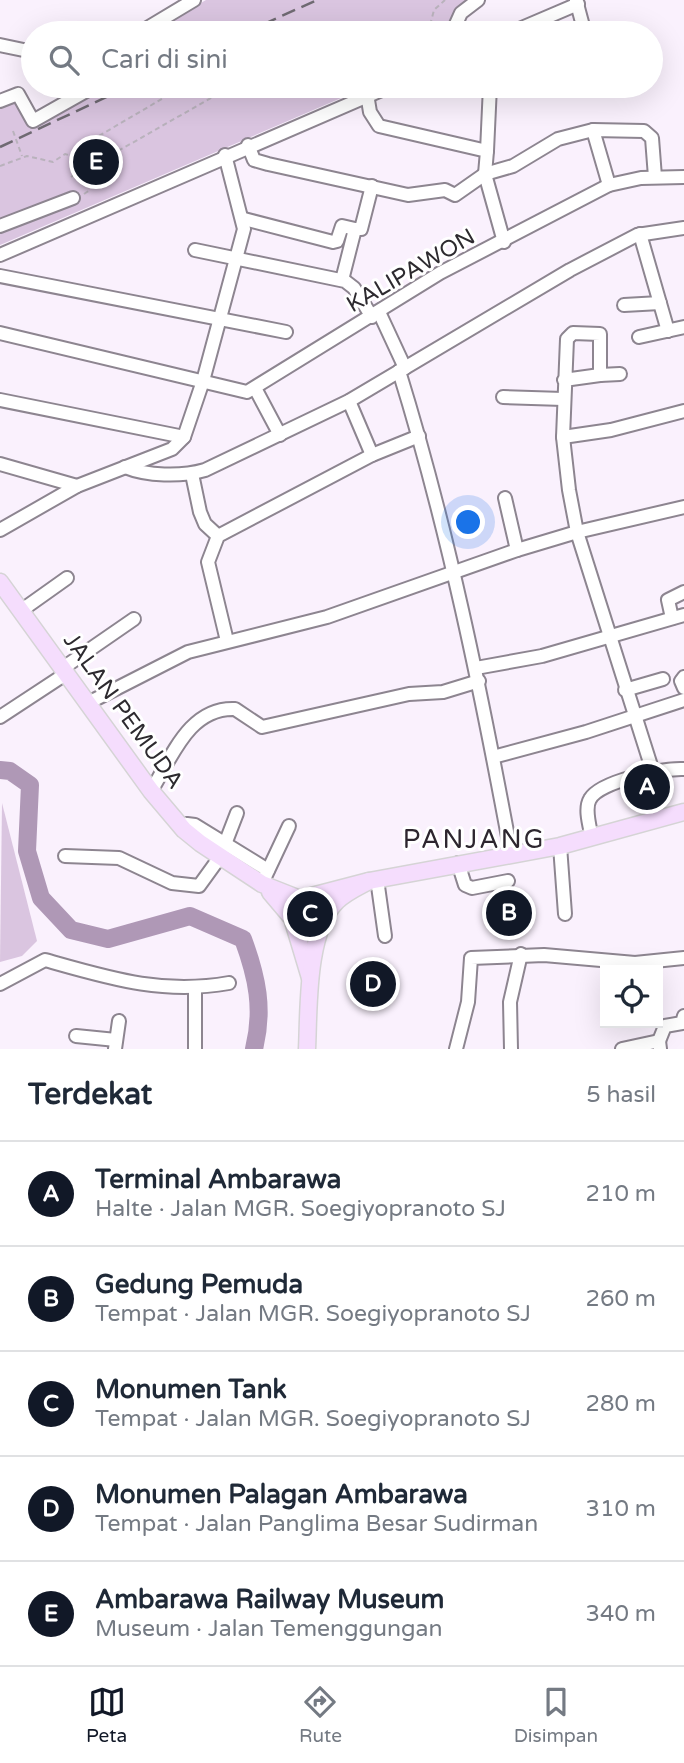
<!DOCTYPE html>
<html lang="id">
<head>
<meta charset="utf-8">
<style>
	:root { --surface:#fff; --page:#f6f6f7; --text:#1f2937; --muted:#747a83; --line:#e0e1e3; --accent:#111827 }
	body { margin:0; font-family:"Varela Round",sans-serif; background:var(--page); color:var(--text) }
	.controls { position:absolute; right:21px; bottom:21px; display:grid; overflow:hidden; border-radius:0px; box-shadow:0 7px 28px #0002 }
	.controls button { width:63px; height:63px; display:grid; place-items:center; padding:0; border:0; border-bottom:2px solid var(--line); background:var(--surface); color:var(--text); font:35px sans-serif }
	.you { position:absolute; left:469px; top:523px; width:24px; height:24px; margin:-18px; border:5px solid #fff; border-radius:50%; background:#1a73e8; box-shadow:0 0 0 10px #1a73e833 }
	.badge { display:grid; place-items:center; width:46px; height:46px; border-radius:50%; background:var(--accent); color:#fff; font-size:23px; font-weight:700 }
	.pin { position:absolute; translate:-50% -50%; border:4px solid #fff; box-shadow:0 2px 7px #0006 }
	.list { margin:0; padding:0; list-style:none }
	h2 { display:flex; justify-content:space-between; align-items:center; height:91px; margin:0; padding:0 28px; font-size:30px }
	h2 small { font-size:23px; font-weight:400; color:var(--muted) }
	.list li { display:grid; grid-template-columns:46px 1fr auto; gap:21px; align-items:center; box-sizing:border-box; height:105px; padding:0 28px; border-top:2px solid var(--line) }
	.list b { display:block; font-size:26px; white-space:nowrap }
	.list p { margin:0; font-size:23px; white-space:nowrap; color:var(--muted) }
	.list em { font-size:23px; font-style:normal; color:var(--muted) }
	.icon { flex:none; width:38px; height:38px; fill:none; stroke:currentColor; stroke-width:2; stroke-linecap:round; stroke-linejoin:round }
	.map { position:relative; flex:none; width:684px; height:1049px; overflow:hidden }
	.search { position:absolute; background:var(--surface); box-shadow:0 7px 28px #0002; left:21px; right:21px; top:21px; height:77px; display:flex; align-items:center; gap:18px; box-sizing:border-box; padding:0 24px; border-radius:38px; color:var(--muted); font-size:26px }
	.sheet { height:616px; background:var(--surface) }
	nav { display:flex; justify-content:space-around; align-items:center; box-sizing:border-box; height:98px; border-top:2px solid var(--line); background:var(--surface); font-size:19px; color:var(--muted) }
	nav a { display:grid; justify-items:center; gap:4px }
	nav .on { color:var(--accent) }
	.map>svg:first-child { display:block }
	.green { fill:#dac5e0 }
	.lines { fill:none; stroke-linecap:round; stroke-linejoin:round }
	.river { stroke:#af98b6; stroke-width:18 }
	.minor-casing { stroke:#8d8590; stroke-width:16 }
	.major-casing { stroke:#d5d4d5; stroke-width:19 }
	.path { stroke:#b9b2bc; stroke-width:2; stroke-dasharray:5 3.5; stroke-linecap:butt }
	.minor { stroke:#fff; stroke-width:12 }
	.major { stroke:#f5ddfd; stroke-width:16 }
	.rail { stroke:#6f6a72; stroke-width:2.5; stroke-dasharray:14 7; stroke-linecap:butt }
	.labels { text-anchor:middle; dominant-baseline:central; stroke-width:6; stroke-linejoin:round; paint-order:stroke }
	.street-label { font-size:23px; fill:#2d2a2f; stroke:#fff }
	.quarter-label { font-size:26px; letter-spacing:2px; fill:#2d262f; stroke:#fff }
</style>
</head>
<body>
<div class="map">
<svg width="684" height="1049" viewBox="0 0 684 1049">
	<rect width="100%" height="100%" fill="#faf1fd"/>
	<g class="green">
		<path d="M206 0H467L450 20 446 33H150Z"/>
		<path d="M103 86H369L0 245V104L17 96 33 126Z"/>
		<path d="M2 803 37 941 22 956 0 962Z"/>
	</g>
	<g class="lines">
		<path class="river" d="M0 770 10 771 30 785 27 851 41 898 71 930 108 939 190 916 243 939C257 977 264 1009 254 1049"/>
		<defs>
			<g id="minor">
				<path d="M576 0 583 26"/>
				<path d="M139 33 194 0"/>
				<path d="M452 33 461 13 478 0"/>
				<path d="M510 33 578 4"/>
				<path d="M0 45 33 52"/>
				<path d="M367 94 370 112 379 126 487 151 485 174 504 242"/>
				<path d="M0 101 18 94 33 121 95 86"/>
				<path d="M593 130 609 185"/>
				<path d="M248 145 254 160 268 164 408 195 445 190 455 195 485 174 513 166 558 139 593 130 644 131 652 138 655 177"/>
				<path d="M487 151 490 86"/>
				<path d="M244 219 333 242 337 241 342 226 355 229 342 280"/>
				<path d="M0 226 73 198"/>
				<path d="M355 229H361L372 186"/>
				<path d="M640 234 668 331"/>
				<path d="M195 250 345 281 354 288 372 317"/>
				<path d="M0 255 391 86"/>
				<path d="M0 276 286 332"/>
				<path d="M624 305 660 303"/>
				<path d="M379 312 405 368"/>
				<path d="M0 333 247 392 440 273 609 185 641 178 684 177"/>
				<path d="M639 337 684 327"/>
				<path d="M399 371C448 529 481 691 511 853"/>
				<path d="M600 375 620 374"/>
				<path d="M564 380 600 375V334L573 333 567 339 563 437 569 490 577 532 653 772"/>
				<path d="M255 388 280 435"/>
				<path d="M503 397 563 399"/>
				<path d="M0 400 184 437"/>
				<path d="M349 401 372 455"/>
				<path d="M563 437 611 430 684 411"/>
				<path d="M0 464 77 486"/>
				<path d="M125 467C147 476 181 477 205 470L349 401 570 270 637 235 684 228"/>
				<path d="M192 474 200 512 205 524 218 536"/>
				<path d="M505 498 517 550"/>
				<path d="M0 530 77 486 172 449 184 437 203 381 244 229 225 155"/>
				<path d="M22 610 67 578"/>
				<path d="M672 618 668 600 684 592"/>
				<path d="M227 641 208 562 218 536 372 455 419 436"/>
				<path d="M63 668 134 619"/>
				<path d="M476 668 542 656 684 615"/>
				<path d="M684 677 681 681 684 688"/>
				<path d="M625 690 663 679"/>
				<path d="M88 703 188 652 327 617 517 550 577 532 684 507"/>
				<path d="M0 717 67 673"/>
				<path d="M493 757 586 732 684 700"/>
				<path d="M151 791C172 757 189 707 235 709L262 727 409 694 443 692 479 681"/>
				<path d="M184 830 187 824 195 825 268 870"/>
				<path d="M592 838C590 827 584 809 590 799 600 781 664 768 684 769"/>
				<path d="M560 846 565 914"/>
				<path d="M65 856 119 858 172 883 199 886 220 857 237 813"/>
				<path d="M458 863 465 885 472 888 508 881"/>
				<path d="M265 877 289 826"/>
				<path d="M377 879 385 936"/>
				<path d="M0 984 45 960C109 978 162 995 229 983"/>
				<path d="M76 1036 116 1040"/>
				<path d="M659 1041 665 1026 682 1023 684 1016"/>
				<path d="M115 1049 119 1021"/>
				<path d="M195 1049V989"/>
				<path d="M456 1049 468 1002 471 958 544 955 635 963 684 958"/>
				<path d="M511 1049 510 1002 521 954"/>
				<path d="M622 1049 659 1041 660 1049"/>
			</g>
			<g id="major">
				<path d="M0 582 151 791 184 830 200 843 262 884 300 899 369 881"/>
				<path d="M270 892 292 918 310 978"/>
				<path d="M307 1049C309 1009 306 931 337 901 346 892 358 887 369 881L560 846 684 812"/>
			</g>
		</defs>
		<use href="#minor" class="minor-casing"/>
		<use href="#major" class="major-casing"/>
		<g class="path">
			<path d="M428 33 434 10 445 0"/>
			<path d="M262 86H282"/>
			<path d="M13 131 22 156"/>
			<path d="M0 166 27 156 53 162 65 154 97 163 232 86"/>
			<path d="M71 177C92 163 85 154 97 137L184 86"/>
			<path d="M84 194 90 190"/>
		</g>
		<use href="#minor" class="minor"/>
		<use href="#major" class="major"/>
		<g class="rail">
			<path d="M244 33 317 0"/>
			<path d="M0 147 130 86"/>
		</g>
	</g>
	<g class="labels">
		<g class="street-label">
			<text transform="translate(411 271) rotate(-30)">KALIPAWON</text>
			<text transform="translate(123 711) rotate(54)">JALAN PEMUDA</text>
		</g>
		<g class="quarter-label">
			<text x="474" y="839">PANJANG</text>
		</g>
	</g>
</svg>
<div class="controls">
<button><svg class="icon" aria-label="locate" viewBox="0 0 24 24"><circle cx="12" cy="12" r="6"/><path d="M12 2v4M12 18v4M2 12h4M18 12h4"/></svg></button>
</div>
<div class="you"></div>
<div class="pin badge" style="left:647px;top:787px">A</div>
<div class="pin badge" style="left:509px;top:913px">B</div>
<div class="pin badge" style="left:310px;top:914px">C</div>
<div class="pin badge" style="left:373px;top:984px">D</div>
<div class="pin badge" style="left:96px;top:162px">E</div>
<div class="search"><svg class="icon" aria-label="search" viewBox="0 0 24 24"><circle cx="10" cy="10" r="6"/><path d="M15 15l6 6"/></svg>Cari di sini</div>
</div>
<section class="sheet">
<h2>Terdekat<small>5 hasil</small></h2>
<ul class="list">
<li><span class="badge">A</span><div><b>Terminal Ambarawa</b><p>Halte · Jalan MGR. Soegiyopranoto SJ</p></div><em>210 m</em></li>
<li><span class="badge">B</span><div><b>Gedung Pemuda</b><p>Tempat · Jalan MGR. Soegiyopranoto SJ</p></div><em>260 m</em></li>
<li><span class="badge">C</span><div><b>Monumen Tank</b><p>Tempat · Jalan MGR. Soegiyopranoto SJ</p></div><em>280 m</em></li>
<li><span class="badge">D</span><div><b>Monumen Palagan Ambarawa</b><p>Tempat · Jalan Panglima Besar Sudirman</p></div><em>310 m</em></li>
<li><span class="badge">E</span><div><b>Ambarawa Railway Museum</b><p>Museum · Jalan Temenggungan</p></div><em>340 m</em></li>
</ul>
</section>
<nav>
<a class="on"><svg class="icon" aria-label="map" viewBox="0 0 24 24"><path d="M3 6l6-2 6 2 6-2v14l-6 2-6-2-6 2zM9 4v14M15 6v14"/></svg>Peta</a>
<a><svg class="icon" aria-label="directions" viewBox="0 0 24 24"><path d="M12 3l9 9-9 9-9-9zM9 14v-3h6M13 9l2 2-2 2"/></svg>Rute</a>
<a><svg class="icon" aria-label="saved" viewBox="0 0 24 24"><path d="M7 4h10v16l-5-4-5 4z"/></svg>Disimpan</a>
</nav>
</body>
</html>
